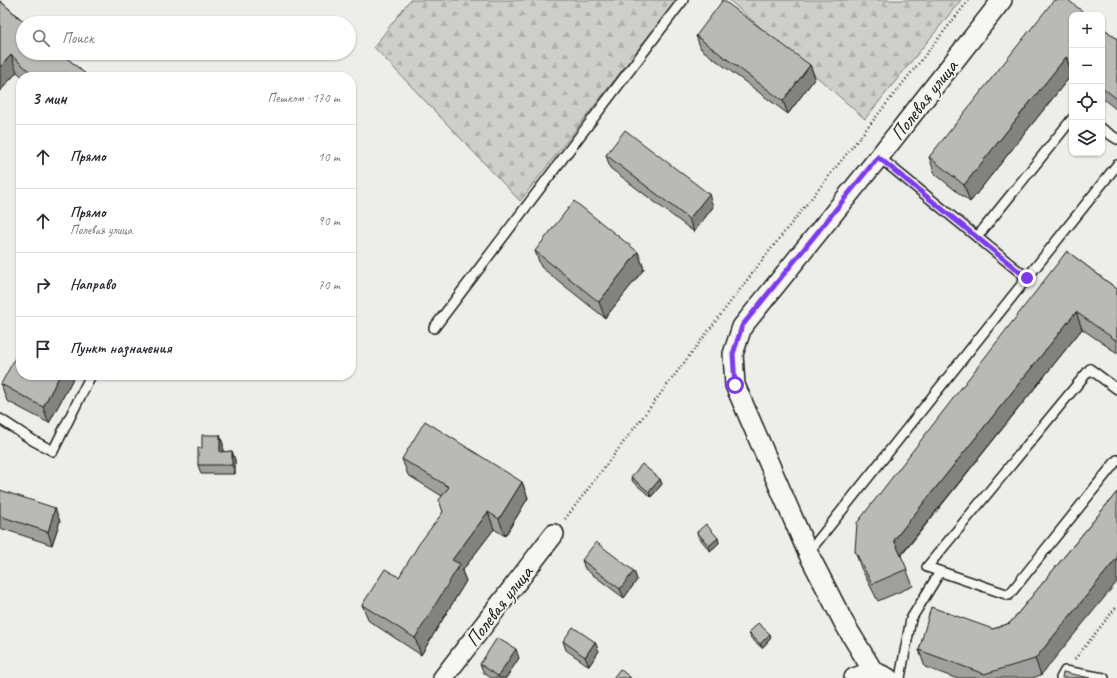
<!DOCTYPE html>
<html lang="ru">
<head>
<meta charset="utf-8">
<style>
	:root { --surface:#fff; --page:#f2f2f3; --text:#2b2b33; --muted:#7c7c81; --line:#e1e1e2 }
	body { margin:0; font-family:Caveat,sans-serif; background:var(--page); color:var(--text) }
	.controls { position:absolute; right:12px; top:12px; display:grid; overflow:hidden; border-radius:8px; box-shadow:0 1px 3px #0004 }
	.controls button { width:36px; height:36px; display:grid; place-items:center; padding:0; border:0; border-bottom:1px solid var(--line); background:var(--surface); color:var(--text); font:20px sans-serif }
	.stop { position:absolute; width:12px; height:12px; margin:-9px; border:3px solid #7c3aed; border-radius:50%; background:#fff }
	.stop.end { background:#7c3aed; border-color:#fff; box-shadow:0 1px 4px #0008 }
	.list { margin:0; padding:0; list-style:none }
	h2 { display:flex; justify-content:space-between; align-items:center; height:52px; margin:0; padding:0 16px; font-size:17px }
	h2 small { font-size:13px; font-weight:400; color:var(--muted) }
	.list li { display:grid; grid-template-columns:26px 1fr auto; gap:12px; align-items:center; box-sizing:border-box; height:64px; padding:0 16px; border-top:1px solid var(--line) }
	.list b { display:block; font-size:15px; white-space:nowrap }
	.list p { margin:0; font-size:13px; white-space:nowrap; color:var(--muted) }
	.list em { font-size:13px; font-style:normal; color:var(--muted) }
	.icon { flex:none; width:22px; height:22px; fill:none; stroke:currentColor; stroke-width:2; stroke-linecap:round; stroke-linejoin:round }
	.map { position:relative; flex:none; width:1117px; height:678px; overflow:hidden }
	.search { position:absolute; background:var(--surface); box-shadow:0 1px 3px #0004; left:16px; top:16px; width:340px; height:44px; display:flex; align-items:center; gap:10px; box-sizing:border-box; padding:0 14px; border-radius:22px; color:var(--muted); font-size:15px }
	.panel { position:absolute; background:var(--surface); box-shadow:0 1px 3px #0004; left:16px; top:72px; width:340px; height:308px; border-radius:16px }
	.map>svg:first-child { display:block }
	.forest { fill:url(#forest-firs); stroke:#757574 }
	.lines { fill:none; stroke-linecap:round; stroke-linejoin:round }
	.service-casing { stroke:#1c1c1c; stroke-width:12 }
	.minor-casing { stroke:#1c1c1c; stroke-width:22 }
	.path { stroke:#1c1c1c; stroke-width:2.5; stroke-dasharray:1 3; stroke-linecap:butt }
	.service { stroke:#f6f6f2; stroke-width:9 }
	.minor { stroke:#f6f6f2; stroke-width:19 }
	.wall { fill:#9f9f9d; stroke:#1c1c1c }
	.shaded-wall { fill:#82827f; stroke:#1c1c1c }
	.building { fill:#b9b9b6; stroke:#1c1c1c }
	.route { stroke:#7c3aed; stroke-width:5 }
	.labels { text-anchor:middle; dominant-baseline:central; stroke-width:3.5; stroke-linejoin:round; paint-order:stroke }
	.street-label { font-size:20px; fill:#1c1c1c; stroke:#f6f6f2 }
</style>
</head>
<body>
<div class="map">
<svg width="1117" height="678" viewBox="0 0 1117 678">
	<defs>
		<pattern id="forest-firs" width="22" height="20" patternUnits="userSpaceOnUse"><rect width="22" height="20" fill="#cececb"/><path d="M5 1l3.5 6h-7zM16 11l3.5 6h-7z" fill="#b0b0ae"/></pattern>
	</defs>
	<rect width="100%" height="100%" fill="#edede9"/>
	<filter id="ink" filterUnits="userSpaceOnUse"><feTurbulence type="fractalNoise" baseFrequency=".025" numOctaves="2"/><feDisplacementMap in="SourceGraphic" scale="8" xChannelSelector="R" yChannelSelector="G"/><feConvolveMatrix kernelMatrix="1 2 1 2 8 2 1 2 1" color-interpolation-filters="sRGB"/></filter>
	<g filter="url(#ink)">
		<g class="forest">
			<path d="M410 0H677L520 201 374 47Z"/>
			<path d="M729 0H961L865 119Z"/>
		</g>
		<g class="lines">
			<defs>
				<g id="service">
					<path d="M1072 119 977 237 1027 278 1117 165"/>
					<path d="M1102 129 1117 139"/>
					<path d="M879 157 977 237"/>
					<path d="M434 328 683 0"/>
					<path d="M1117 389 1090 369 927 567 1009 595 1117 460"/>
					<path d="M0 419 34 441 53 451 91 375"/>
					<path d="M808 553 1027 278"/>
					<path d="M900 678 911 619 940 572"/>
					<path d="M1061 678 1065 671 1104 678"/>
				</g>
				<g id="minor">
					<path d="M443 678 554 534"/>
					<path d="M854 678 873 671"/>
					<path d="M888 678 873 671 844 623 808 553 735 385 733 354 742 327 879 157 1002 0"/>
				</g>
			</defs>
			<use href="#service" class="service-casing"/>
			<use href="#minor" class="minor-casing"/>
			<g class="path">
				<path d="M565 519 767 254 969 0"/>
				<path d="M1075 659 1117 606"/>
			</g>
			<use href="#service" class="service"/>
			<use href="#minor" class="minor"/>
		</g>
		<g class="wall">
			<path d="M0 1 89 77H23L17 72 0 91Z"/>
			<path d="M1072 15V74L970 202 935 174 929 157Z"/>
			<path d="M1102 27 1117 39V110L1102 98Z"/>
			<path d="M696 36 810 65 815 78 788 114 701 49Z"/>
			<path d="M606 155 713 207 694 232 610 168Z"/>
			<path d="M535 251 638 252 644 269 605 318 541 267Z"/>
			<path d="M1067 251 1117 289V353L1082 329 901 556 913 586 878 601 861 568 855 551Z"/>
			<path d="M75 375 49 423 7 401 1 384Z"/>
			<path d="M220 435 223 444V452L232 451 235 460V474H201L198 465 202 448Z"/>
			<path d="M402 459 522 482 528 498 505 536 494 529 462 571 466 581 421 655 369 621 362 605 399 577 443 512 442 496 408 475Z"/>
			<path d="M631 477 660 479 662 484 651 497 633 482Z"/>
			<path d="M0 490 60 521 52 545 0 528Z"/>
			<path d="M1117 492 1041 675 1032 678H955L925 667 919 650 993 629 1010 623Z"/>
			<path d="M697 532 718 538 719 543 710 551 698 536Z"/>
			<path d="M582 560 634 571 637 580 624 598 585 569Z"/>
			<path d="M749 633 770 634 771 638 762 648 751 638Z"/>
			<path d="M563 641 599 651 589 666 566 650Z"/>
			<path d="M519 658 506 678H491L484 673 480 664Z"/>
		</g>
		<g class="shaded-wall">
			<path d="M11 55 17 72 0 91V67Z"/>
			<path d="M1066 57 1072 74 970 202 964 185Z"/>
			<path d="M810 65 815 78 788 114 783 101Z"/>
			<path d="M709 194 713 207 694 232 689 219Z"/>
			<path d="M638 252 644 269 605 318 599 302Z"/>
			<path d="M1076 312 1082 329 900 556 894 540Z"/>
			<path d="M60 375H75L49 423 43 407Z"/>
			<path d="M220 435 223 444V460L220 452Z"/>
			<path d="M232 451 235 460V474L232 465Z"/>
			<path d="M660 479 662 484 651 497 649 492Z"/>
			<path d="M522 482 528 498 505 536 499 519Z"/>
			<path d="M55 508 60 521 52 545 48 532Z"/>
			<path d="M488 512 494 529 462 571 466 581 421 655 415 638 452 560Z"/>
			<path d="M718 538 719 543 710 551 709 546Z"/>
			<path d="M1117 558V582L1041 675 1035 659Z"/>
			<path d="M634 571 637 580 624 598 620 589Z"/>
			<path d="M770 634 771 638 762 648 760 644Z"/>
			<path d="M595 642 599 651 589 666 585 657Z"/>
			<path d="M516 649 519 658 506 678H499L498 676Z"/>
		</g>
		<g class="building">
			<path d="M723 0 810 65 783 101 696 36Z"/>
			<path d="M1054 0H1068L1087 15H1072V63L1066 57 964 185 929 157Z"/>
			<path d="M0 1 25 23H23V53H61L89 77H36L11 55 0 67Z"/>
			<path d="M1102 27 1117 39V99L1102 87Z"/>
			<path d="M625 130 709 194 689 219 606 155Z"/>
			<path d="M574 201 638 252 599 302 535 251Z"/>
			<path d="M1067 251 1117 289V341L1076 312 894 540 907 569 872 584 855 551 857 523Z"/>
			<path d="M21 347V375H60L43 407 1 384Z"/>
			<path d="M425 421 522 482 499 519 488 512 452 560 460 564 415 638 362 605 385 569 399 577 419 544 443 512 439 500 449 487 402 459Z"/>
			<path d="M202 435H220V452L232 451V465H198V448H202Z"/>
			<path d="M642 464 660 479 649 492 631 477Z"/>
			<path d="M0 490 55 508 48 532 0 516Z"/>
			<path d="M1117 492V558L1035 659 984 674 919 650 931 607 993 629 1010 623Z"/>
			<path d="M706 524 718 538 709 546 697 532Z"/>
			<path d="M596 542 634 571 620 589 582 560Z"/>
			<path d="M758 623 770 634 760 644 749 633Z"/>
			<path d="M573 627 595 642 585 657 563 641Z"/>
			<path d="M497 638 516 649 498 676 480 664Z"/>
			<path d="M620 669 631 678H613Z"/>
			<path d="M1063 672 1090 678H1062Z"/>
		</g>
	</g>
	<g class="lines" filter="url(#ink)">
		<path class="route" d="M735 385 733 354 742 326 878 157 1027 278"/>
	</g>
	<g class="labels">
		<g class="street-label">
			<text transform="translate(924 100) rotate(-52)">Полевая улица</text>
			<text transform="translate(499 606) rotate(-52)">Полевая улица</text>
		</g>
	</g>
</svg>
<div class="controls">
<button>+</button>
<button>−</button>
<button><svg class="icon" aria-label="locate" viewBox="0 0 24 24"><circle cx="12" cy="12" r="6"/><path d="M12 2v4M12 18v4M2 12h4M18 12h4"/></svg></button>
<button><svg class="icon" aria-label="layers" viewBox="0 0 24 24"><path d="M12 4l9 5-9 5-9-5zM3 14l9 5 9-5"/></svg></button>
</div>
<div class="stop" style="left:735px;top:385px"></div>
<div class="stop end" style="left:1027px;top:278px"></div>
<div class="search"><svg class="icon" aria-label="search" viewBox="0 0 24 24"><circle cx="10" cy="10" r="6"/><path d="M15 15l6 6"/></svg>Поиск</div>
<section class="panel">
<h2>3 мин<small>Пешком · 170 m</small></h2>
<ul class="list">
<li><svg class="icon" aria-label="ahead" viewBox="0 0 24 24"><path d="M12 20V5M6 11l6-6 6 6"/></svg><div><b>Прямо</b></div><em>10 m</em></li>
<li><svg class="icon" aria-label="ahead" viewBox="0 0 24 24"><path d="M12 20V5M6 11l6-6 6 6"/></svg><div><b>Прямо</b><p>Полевая улица</p></div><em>90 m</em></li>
<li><svg class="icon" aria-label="right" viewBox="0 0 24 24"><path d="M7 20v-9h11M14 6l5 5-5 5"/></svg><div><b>Направо</b></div><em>70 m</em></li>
<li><svg class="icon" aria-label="arrive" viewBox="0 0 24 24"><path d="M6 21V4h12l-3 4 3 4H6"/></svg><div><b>Пункт назначения</b></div></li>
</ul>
</section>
</div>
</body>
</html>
